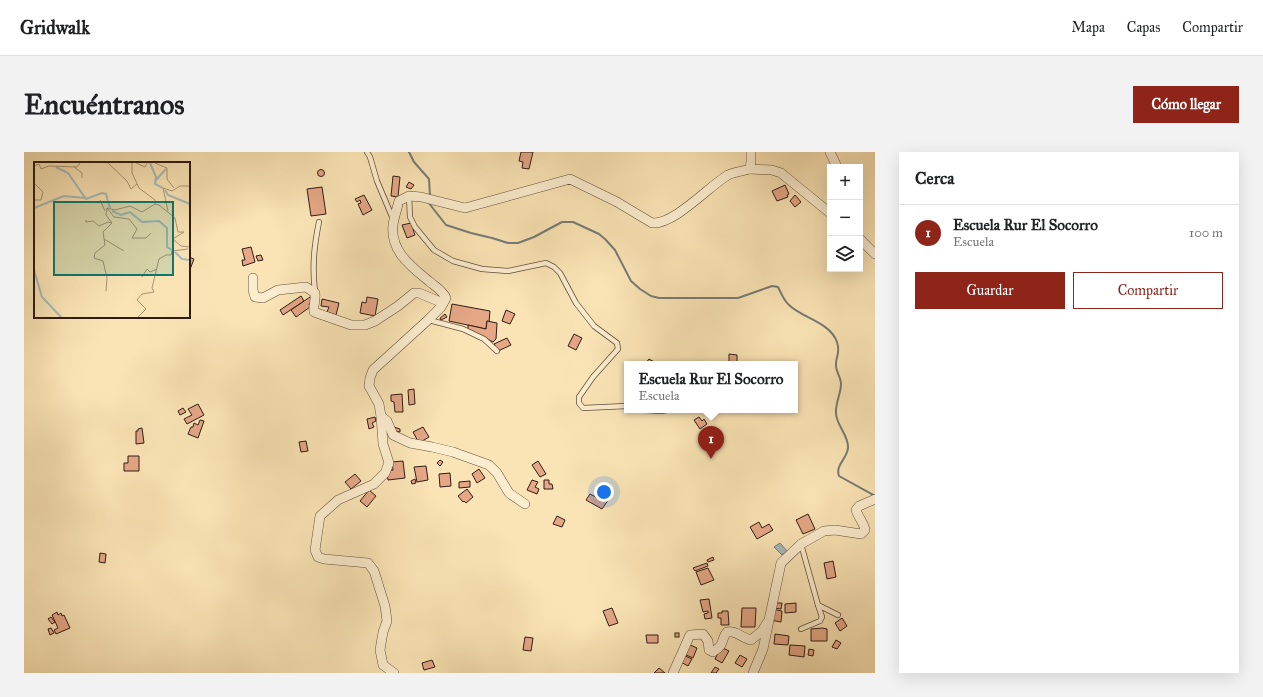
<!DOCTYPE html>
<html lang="es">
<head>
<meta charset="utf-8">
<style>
	:root { --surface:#fff; --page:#f2f2f2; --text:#202124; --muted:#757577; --line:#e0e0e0; --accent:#8f2418 }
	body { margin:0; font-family:"IM FELL Great Primer",serif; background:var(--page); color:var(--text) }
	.controls { position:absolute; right:12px; top:12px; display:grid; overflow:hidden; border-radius:0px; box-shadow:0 4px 16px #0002 }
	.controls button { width:36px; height:36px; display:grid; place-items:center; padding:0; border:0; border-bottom:1px solid var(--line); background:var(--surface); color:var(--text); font:20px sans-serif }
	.you { position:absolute; left:580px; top:340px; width:14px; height:14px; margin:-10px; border:3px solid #fff; border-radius:50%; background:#1a73e8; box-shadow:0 0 0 6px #1a73e833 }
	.badge { display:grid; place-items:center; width:26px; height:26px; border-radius:50%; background:var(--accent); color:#fff; font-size:13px; font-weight:700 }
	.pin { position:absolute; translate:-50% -33px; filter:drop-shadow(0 1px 2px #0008) }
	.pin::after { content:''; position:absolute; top:21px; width:14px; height:12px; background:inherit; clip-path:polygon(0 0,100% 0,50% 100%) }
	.popup { position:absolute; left:600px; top:209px; width:174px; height:52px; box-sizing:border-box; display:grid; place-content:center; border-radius:0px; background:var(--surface); filter:drop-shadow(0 1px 3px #0005); font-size:13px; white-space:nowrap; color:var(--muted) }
	.popup b { font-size:15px; color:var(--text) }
	.popup::after { content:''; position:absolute; left:50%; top:100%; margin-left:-8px; border:8px solid transparent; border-top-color:var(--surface) }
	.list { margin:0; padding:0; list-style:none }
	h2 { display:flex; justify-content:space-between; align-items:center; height:52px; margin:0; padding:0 16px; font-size:17px }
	h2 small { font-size:13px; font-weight:400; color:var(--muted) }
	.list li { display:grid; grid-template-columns:26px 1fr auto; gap:12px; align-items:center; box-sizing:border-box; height:56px; padding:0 16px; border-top:1px solid var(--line) }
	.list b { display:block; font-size:15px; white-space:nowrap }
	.list p { margin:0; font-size:13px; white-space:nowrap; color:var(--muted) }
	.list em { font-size:13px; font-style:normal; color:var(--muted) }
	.actions { display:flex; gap:8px; padding:12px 16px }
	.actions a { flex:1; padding:9px 0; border:1px solid var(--accent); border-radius:0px; text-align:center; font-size:14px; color:var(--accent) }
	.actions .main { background:var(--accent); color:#fff }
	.icon { flex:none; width:22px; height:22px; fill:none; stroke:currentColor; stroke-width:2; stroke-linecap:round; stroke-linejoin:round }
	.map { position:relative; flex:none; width:851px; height:521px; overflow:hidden; border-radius:0px }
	header { display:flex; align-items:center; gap:24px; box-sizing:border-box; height:56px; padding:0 20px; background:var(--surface); border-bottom:1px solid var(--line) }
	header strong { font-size:19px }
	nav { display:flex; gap:22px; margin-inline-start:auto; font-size:14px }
	.intro { display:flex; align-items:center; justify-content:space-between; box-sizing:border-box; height:96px; padding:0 24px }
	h1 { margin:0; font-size:28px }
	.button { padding:10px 18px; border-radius:0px; background:var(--accent); color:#fff; font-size:14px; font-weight:700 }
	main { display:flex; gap:24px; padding:0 24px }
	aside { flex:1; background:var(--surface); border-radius:0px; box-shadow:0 4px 16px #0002 }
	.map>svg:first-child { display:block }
	.water { fill:#a5bbba; stroke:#767b78 }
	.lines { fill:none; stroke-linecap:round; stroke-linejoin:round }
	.stream { stroke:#767b78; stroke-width:2 }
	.building { fill:#e5a786; stroke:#2f1c14 }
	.lane-casing { stroke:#624e3c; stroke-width:6 }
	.street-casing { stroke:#624e3c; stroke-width:10 }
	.lane { stroke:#fcedcf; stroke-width:4.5 }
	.street { stroke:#fcedcf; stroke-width:9 }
	.inset-river { fill:none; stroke:#a5bbba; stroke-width:2 }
	.inset-road { fill:none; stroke:#a99475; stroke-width:1 }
	.view { fill:#0f766e; fill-opacity:0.15; stroke:#0f766e; stroke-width:2 }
	.inset-edge { fill:none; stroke:#2f1c14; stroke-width:2 }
</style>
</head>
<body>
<header>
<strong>Gridwalk</strong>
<nav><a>Mapa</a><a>Capas</a><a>Compartir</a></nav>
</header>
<div class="intro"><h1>Encuéntranos</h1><a class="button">Cómo llegar</a></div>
<main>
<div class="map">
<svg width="851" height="521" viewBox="0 0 851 521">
	<rect width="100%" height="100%" fill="#fae4b5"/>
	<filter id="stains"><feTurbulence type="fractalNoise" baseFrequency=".005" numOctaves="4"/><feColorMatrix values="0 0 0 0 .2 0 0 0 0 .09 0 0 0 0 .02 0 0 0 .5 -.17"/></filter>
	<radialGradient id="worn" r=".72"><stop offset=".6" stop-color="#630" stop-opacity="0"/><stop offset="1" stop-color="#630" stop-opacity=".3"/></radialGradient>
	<path class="water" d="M756 391 763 399 758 403 750 395Z"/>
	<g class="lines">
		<g class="stream">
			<path d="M385 0 390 10 405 27 406 44"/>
			<path d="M404 50 422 73 447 81 468 86 484 91H494L510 85 538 70H549L575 82 581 87 591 98 607 129 616 137 627 144 635 146H714L748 134 754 135C757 141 760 149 765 153 778 166 806 170 813 190 817 202 811 205 812 214 812 220 817 225 817 232 817 242 811 251 812 262 813 274 825 284 824 296 823 307 811 313 815 324L851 344"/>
		</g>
	</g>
	<g class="building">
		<path d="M497 0H509L505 17 498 16 499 10 495 9Z"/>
		<circle cx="297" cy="21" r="3.5"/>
		<path d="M369 24 376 25 374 45 367 44Z"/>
		<path d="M385 30 390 33 387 37 382 35Z"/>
		<path d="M761 33 765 42 763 43 764 45 753 49 748 39Z"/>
		<path d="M298 35 302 62 287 64 283 37Z"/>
		<path d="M340 43 348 58 339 63 334 52 337 51 336 48 333 50 331 47Z"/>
		<path d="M771 43 777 50 771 55 766 49Z"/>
		<path d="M387 71 391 83 383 86 378 73Z"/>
		<path d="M227 95 231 110 219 114 218 108H221L218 97Z"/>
		<path d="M237 103 239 108 234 109 232 104Z"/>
		<path d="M165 105 170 107 165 120Z"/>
		<path d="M277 144 280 149 259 163 256 158Z"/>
		<path d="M286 145 289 149 285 152 286 155 272 165 267 158Z"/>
		<path d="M343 145 354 147 351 164 336 161 338 150 342 151Z"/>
		<path d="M298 147 315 151 312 163 303 160 305 155 297 154Z"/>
		<path d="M428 152 466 159 465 170 463 169 462 177 425 169Z"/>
		<path d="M482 158 491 162 486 172 478 169Z"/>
		<path d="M421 162 423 165 417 168 416 166Z"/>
		<path d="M463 169 473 171 472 187 469 190 444 177V173L462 177Z"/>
		<path d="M550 182 558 186 552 198 544 194Z"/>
		<path d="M483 186 487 193 474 199 470 192Z"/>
		<path d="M705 202 713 203V212H705Z"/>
		<path d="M625 207 632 211V212H621Z"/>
		<path d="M390 237 391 252 385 253 384 238Z"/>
		<path d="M378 242 379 260H371L370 250 367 249V243Z"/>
		<path d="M174 252 180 263 163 272 160 267 168 263 164 257Z"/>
		<path d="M159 256 162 260 156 263 154 259Z"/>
		<path d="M351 265 352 269 348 271 350 275 345 277 343 267Z"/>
		<path d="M675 265 678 269 680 267 683 272 676 277 670 268Z"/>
		<path d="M176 268 180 269 174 286 164 282 167 275H169L170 271 174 273Z"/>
		<path d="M370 275 376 277V280L369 279Z"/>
		<path d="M399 275 405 285 395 291 389 280Z"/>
		<path d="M118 276 120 291 112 292V279H114V277Z"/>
		<path d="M282 289 284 299 277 300 275 290Z"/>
		<path d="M104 304H115V319H100V311H104Z"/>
		<path d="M416 308 419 310 416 314 413 311Z"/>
		<path d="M379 309 381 326 364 328 363 319 369 318 368 310Z"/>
		<path d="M514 309 522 322 516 325 508 313Z"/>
		<path d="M402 314 404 328 393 330 390 315Z"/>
		<path d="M455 317 461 326 453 331 448 322Z"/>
		<path d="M426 321 427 334 416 335 415 322Z"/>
		<path d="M331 322 337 329 327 337 321 330Z"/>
		<path d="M391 327 392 331 388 332 387 329Z"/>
		<path d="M508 328 514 330 511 335 515 337 513 342 503 338Z"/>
		<path d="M520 328H525V332H528L529 337H520Z"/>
		<path d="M446 329V335L435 336V330Z"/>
		<path d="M443 337 449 345 442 351 440 349 439 350 434 344Z"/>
		<path d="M345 338 352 344 343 355 336 349Z"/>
		<path d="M566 342 574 346 577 342 585 347 578 357 562 348Z"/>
		<path d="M784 362 791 377 779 382 772 368Z"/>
		<path d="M533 364 541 368 538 375 529 372Z"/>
		<path d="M735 370 738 376 745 372 749 378 733 387 726 375Z"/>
		<path d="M76 401 82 402 81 411 75 410Z"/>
		<path d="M689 405 690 408 684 410 683 408Z"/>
		<path d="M809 409 812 425 803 427 800 411Z"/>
		<path d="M683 411 684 414 671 419 669 416Z"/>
		<path d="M684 416 690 428 677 433 672 420Z"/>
		<path d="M685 447 688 466 681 467 680 462 684 461V459L679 460 676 448Z"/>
		<path d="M750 451H758L757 457 749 456Z"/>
		<path d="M772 451V460L761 461V452Z"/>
		<path d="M588 456 594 471 585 474 579 459Z"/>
		<path d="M718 456H732L731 475H717Z"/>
		<path d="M748 457 758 459 757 470 746 468Z"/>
		<path d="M698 459H704L705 473H697V466H694V461H698Z"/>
		<path d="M33 460 34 463 37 461 38 464 40 463 46 476 32 482 30 478 34 476 28 463Z"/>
		<path d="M27 465 31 470 28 472 24 467Z"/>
		<path d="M818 466 823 474 816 479 811 471Z"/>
		<path d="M27 476 30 481 26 483 24 477Z"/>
		<path d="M798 476 803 477V489H787V477Z"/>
		<rect x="651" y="481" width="4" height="4"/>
		<path d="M751 482 765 484 764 493 750 492Z"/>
		<path d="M622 483H634V491H623Z"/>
		<path d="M501 485 509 486 507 499 499 498Z"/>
		<path d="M812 488 817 491 813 497 808 495Z"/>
		<path d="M664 492 673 496 669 506 660 502Z"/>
		<path d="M766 493 781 494 780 505 765 503Z"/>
		<path d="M697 495 705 499 698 511 691 507Z"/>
		<path d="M785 497 790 498 789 504 784 503Z"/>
		<path d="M659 503 668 507 664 514 655 509Z"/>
		<path d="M716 503 723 507 718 515 711 511Z"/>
		<path d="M408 508 411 515 400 518 398 511Z"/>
		<path d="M691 515 695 517 692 521H687Z"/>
		<path d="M635 516 641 521H630Z"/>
	</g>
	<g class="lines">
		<defs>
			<g id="lane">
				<path d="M343 0 346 5 353 29 369 67"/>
				<path d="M385 44 386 65 391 75 410 98 429 109 458 117 484 119 522 111 530 115 536 121 552 151 570 174 593 191 594 197 569 225 555 245V251L559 256 603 254"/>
				<path d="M291 140C288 114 290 95 295 70"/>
				<path d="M405 168 439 177 460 187 473 199"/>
				<path d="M621 258 637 259 643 258"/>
				<path d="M777 392 794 453 814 463"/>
				<path d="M777 477 796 469 798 465 794 453"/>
			</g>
			<g id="street">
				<path d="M727 0V10L726 17 748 18 757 21 806 61"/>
				<path d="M806 0 813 15"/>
				<path d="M836 87 851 102"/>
				<path d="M229 126V138L231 145 239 146 254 138 282 135 291 141C292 148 289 153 290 160L327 173H341L351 169 374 154 390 141H395L419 151"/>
				<path d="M357 264 363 269 369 283 386 291 408 295 429 300 465 313 473 321 485 341 501 352"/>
				<path d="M370 521 359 513 356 498 359 480 363 469 361 454 350 419 344 411 300 407 294 405 291 398 296 364 314 348 350 332 361 321 365 311 359 292 357 264 355 252 345 234 346 226 349 218 404 168 417 155 422 146C419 139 412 135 406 130 388 115 366 100 369 73 370 65 373 57 375 49L385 44 397 45 441 56 546 27 593 50 628 71C650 73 685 34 704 23 710 20 719 19 726 17"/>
				<path d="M649 521 666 483 679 482 684 489 685 498 689 500C702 492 696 488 703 480 712 478 718 486 727 488L738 479 743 471"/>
				<path d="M729 521 739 497 757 411 777 392 800 379 811 378 837 382 841 378C840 371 834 365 832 358L835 354 851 347"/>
			</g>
		</defs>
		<use href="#lane" class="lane-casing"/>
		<use href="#street" class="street-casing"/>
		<use href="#lane" class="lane"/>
		<use href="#street" class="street"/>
	</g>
	<g transform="translate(10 10)">
		<rect width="156" height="156" fill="#fae4b5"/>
		<path class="inset-river" d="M116 1 122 15 121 22 129 26M22 5 34 11 52 37 68 31 72 32 76 46M122 18 132 7M131 28 134 33 156 42M0 46 30 34 51 36M78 49 87 53 96 50 108 60 125 59 133 66V85L138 88M141 90 148 97 156 98M0 108 8 135 27 155"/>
		<path class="inset-road" d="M74 1 93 19 97 27 103 22M98 1V11L105 26 121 38V42L125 43 141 56 144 70H150L139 77 147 84 156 85M102 1 111 5 113 1M121 1 133 6V17L140 26M0 4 5 2 7 7 15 4 43 5 46 1M40 5 48 11V16M0 21 9 30 7 38H0M66 38 71 49M73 46 80 55 95 57 103 67 98 76H112L117 71M134 49 129 26 138 29 146 24H156M52 58V60L59 59 65 64 74 60 78 61M78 61 72 53 73 46 81 48 96 44 108 50 121 42M70 77 90 89M108 115 113 107 116 110 123 107M72 129 73 116 69 99 60 96 61 91 71 83 69 70 78 61M104 155 112 147 103 138 108 132 120 130 118 126 125 97 132 93H137L138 89 154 87"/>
		<path class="view" d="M20 40H139V113H20Z"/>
		<rect width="156" height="156" class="inset-edge"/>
	</g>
	<rect width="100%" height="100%" filter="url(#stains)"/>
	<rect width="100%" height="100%" fill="url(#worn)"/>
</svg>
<div class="controls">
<button>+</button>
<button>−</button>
<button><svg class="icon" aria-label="layers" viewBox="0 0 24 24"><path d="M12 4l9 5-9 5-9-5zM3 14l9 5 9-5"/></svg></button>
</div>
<div class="you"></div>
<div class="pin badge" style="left:687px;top:307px">1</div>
<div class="popup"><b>Escuela Rur El Socorro</b>Escuela</div>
</div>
<aside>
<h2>Cerca<small></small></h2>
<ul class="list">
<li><span class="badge">1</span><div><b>Escuela Rur El Socorro</b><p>Escuela</p></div><em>100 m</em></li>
</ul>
<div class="actions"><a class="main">Guardar</a><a>Compartir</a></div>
</aside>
</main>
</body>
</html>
